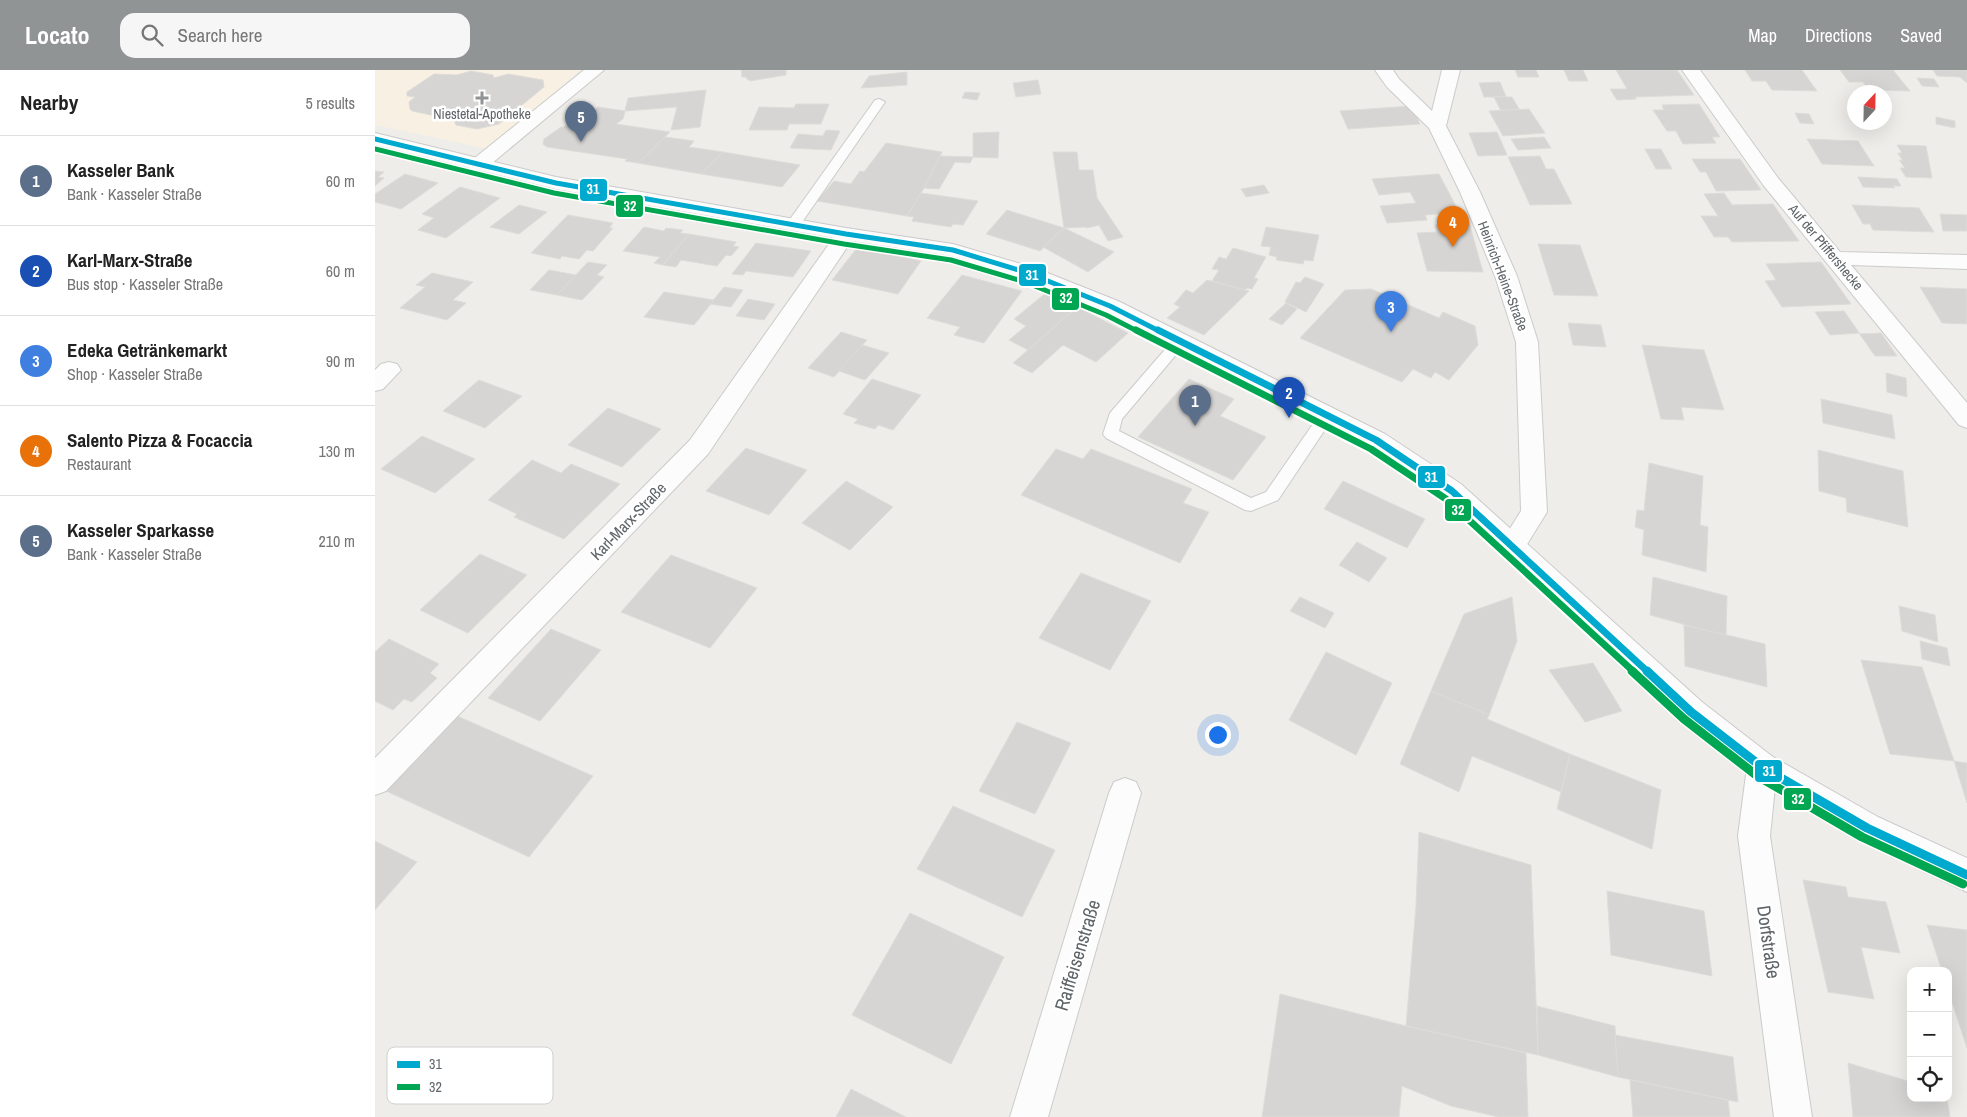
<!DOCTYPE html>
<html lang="en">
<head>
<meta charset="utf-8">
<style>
	:root { --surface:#fff; --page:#f6f6f6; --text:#222; --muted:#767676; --line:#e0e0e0; --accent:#919495 }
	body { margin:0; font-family:"Archivo Narrow",sans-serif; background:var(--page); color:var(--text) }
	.controls { position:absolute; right:15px; bottom:15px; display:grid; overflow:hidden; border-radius:10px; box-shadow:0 5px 20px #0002 }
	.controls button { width:45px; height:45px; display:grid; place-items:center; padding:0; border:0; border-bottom:1px solid var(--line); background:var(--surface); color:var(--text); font:25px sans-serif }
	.compass { position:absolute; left:1472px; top:15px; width:45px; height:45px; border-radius:50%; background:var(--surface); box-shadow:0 5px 20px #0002; rotate:22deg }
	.you { position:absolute; left:842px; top:664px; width:18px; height:18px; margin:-12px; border:4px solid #fff; border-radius:50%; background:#1a73e8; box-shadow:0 0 0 8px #1a73e833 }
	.badge { display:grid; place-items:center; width:32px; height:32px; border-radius:50%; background:var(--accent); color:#fff; font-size:16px; font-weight:700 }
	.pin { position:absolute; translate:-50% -41px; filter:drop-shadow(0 1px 2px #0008) }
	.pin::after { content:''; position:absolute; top:26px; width:18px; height:15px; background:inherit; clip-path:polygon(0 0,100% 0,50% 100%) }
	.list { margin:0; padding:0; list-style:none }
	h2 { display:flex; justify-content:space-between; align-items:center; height:65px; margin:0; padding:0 20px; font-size:21px }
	h2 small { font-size:16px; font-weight:400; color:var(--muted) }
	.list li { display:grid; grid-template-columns:32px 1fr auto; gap:15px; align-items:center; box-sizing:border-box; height:90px; padding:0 20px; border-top:1px solid var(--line) }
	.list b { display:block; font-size:19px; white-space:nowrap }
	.list p { margin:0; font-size:16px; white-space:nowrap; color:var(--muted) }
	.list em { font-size:16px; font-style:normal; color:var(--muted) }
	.icon { flex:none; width:28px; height:28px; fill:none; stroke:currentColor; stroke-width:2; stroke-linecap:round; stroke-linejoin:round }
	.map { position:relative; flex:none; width:1592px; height:1047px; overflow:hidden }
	header { display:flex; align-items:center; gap:30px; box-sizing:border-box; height:70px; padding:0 25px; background:var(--accent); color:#fff }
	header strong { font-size:24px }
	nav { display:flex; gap:28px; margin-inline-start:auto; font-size:18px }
	.search { width:350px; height:45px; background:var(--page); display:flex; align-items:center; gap:12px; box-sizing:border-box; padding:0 18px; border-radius:15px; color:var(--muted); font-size:19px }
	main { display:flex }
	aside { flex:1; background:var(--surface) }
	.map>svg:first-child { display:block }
	.commercial { fill:#f8f0e3 }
	.building { fill:#d6d5d3; stroke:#dedcd8 }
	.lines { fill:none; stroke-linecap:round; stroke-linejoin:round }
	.lane-casing { stroke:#cacbca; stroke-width:2 }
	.street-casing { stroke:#cacbca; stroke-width:2 }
	.secondary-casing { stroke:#cacaca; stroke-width:2 }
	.lane { fill:#fdfcfc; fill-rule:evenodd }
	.street { fill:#fdfcfc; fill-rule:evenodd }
	.secondary { fill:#fdfcfc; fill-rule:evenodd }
	.bus-1-far2-casing { stroke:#fff; stroke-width:8 }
	.bus-1-far1-casing { stroke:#fff; stroke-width:11 }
	.bus-1-casing { stroke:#fff; stroke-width:12 }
	.bus-2-far2-casing { stroke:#fff; stroke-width:8 }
	.bus-2-far1-casing { stroke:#fff; stroke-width:11 }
	.bus-2-casing { stroke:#fff; stroke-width:12 }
	.bus-1-far2 { stroke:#00a9ce; stroke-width:5 }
	.bus-1-far1 { stroke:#00a9ce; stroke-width:7 }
	.bus-1 { stroke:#00a9ce; stroke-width:9 }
	.bus-2-far2 { stroke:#00a651; stroke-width:5 }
	.bus-2-far1 { stroke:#00a651; stroke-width:7 }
	.bus-2 { stroke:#00a651; stroke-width:9 }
	.poi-dot { fill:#919495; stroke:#fff; stroke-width:2 }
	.labels { text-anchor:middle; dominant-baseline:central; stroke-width:5; stroke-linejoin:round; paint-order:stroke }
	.far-poi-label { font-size:14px; fill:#5e6468; stroke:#fff }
	.far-street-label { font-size:14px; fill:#5e6468; stroke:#fff }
	.street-label { font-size:16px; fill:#5e6468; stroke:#fff }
	.near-street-label { font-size:19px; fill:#5e6468; stroke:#fff }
	.key { fill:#fff; stroke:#cfd0d2; stroke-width:1 }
	.key-label { font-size:14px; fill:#5e6468 }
	.line-badge { stroke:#fff; stroke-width:2 }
	.badge-label { font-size:14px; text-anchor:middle; font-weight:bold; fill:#fff }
</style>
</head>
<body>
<header>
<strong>Locato</strong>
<div class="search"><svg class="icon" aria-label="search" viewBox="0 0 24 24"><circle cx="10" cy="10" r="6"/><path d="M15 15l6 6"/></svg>Search here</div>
<nav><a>Map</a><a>Directions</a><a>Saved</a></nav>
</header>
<main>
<aside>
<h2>Nearby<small>5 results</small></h2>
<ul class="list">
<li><span class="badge" style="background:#5c6f8a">1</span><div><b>Kasseler Bank</b><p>Bank · Kasseler Straße</p></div><em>60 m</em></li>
<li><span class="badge" style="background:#1a4fb4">2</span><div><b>Karl-Marx-Straße</b><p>Bus stop · Kasseler Straße</p></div><em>60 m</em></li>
<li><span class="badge" style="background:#3f7fe0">3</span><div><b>Edeka Getränkemarkt</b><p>Shop · Kasseler Straße</p></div><em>90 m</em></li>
<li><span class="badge" style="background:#e8710a">4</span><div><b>Salento Pizza &amp; Focaccia</b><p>Restaurant</p></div><em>130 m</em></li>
<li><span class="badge" style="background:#5c6f8a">5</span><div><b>Kasseler Sparkasse</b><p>Bank · Kasseler Straße</p></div><em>210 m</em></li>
</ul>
</aside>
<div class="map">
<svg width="1592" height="1047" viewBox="0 0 1592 1047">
	<rect width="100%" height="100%" fill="#efede9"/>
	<path class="commercial" d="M0 0H206L114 79 0 55Z"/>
	<g class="building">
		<path d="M366 0H411V5L375 11 372 9 371 7H367Z"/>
		<path d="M1140 0H1161L1164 7H1143Z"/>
		<path d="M1189 0H1208L1213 11H1194Z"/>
		<path d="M1241 0H1302L1319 25 1260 27 1261 29 1242 30 1235 19H1252Z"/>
		<path d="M1370 0H1427L1442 21 1397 20 1391 11H1377Z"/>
		<path d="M1465 0H1518L1535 21 1494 20 1488 12H1474Z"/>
		<path d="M1558 0H1592V13L1585 7 1562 6Z"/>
		<path d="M96 1 118 5 119 8 133 4 168 10 169 17 124 54 102 59 81 55 78 47 56 45 37 41 35 39 34 32 40 27 32 26V22L59 4 82 5Z"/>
		<path d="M532 2V15L486 18 494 6Z"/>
		<path d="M1542 8 1559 9 1564 17 1547 16Z"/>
		<path d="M663 10 666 24 641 27 638 13Z"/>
		<path d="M1125 12 1131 27H1109L1104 13Z"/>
		<path d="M331 20 325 57 296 60 302 37 250 41 253 28Z"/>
		<path d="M590 22 605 23 602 30 587 28Z"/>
		<path d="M1119 27H1137L1144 39 1126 41Z"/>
		<path d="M421 34H454L446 54H414L412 60H374L384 37 419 38Z"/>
		<path d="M1324 34 1345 67H1337L1341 73 1308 74 1301 61H1292L1278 40H1289L1287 35Z"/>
		<path d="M1036 36 1045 54 973 59 965 41Z"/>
		<path d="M223 37 250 41 248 49 241 54 295 62 263 93 250 91 252 89 172 77 168 74 169 69 186 57H189L201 47 211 48Z"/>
		<path d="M1154 39 1170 63 1128 66 1114 41Z"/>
		<path d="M1420 43 1434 44 1439 54 1425 53Z"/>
		<path d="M1561 47 1580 51V58L1561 54Z"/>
		<path d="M451 60 465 61 456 80 415 78 423 64 448 66Z"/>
		<path d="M624 62 623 88 598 87V63Z"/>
		<path d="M1122 62 1132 85 1103 86 1094 63Z"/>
		<path d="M290 67 319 71 314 77 348 82 326 104 263 93Z"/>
		<path d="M1169 67 1176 78 1143 80 1136 69Z"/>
		<path d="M1432 69 1483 71 1499 96 1447 94Z"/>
		<path d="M511 73 567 82 549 118 532 146 442 131 459 111 476 114 485 101 489 102Z"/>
		<path d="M1522 75 1551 76 1557 108 1531 107 1525 98H1530L1524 90 1528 91 1523 83H1527Z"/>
		<path d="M1270 79H1286L1297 99H1281Z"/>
		<path d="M348 82 425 95 407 117 326 104Z"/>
		<path d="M678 82H702L704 100H718L722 128 748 167 733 171 724 155 712 158 711 157 689 158Z"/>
		<path d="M565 86 598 87 595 93 580 92 564 119 549 118Z"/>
		<path d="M1165 86 1171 99H1179L1197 134 1155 135 1133 87Z"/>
		<path d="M1317 89H1365L1386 120 1341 121 1331 102H1325Z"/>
		<path d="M0 101 9 102 3 107 9 108 0 116Z"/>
		<path d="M30 104 63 113 26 139 0 132V124Z"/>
		<path d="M1064 104 1084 142 1050 145 1052 150 1012 153 1005 136 1041 133 1035 122 1004 125 997 109Z"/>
		<path d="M1483 107 1522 109 1526 116H1518L1520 118 1488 117Z"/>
		<path d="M889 115 894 123 871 127 866 119Z"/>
		<path d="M85 117 125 128 71 168 43 160 59 148 47 144Z"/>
		<path d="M546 123 603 131 588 155 578 154 576 157 537 151 539 147 532 146Z"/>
		<path d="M1349 123 1357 135 1398 134 1424 171 1357 172 1353 167H1339L1326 146H1343L1329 124Z"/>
		<path d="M144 135 172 142 144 164 115 157Z"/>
		<path d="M1477 135 1544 138 1559 162 1498 160 1495 154H1488Z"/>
		<path d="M632 140 689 158 665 181 611 164Z"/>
		<path d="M1565 144 1592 145V161H1568Z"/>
		<path d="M193 145 238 153 234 158H238L218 181 212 180 204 189 187 186 185 189 156 183Z"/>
		<path d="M1075 149H1093L1108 202 1052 201 1042 163 1062 162 1060 155H1077Z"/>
		<path d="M269 157 289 161 291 158 308 160 305 163 314 164 288 195 279 193 285 187 248 181Z"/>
		<path d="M891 157 944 165 938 191 929 190 928 194 901 190 902 187 894 185 896 177 886 176Z"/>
		<path d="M689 158 739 182 713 202 668 177Z"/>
		<path d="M314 164 361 172 358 176 364 177 356 186 351 185 342 196 306 190 301 197 288 195Z"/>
		<path d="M381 173 436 181 418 207 371 201 368 205 357 204Z"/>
		<path d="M1163 174 1205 175 1223 226 1179 225Z"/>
		<path d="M482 178 546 191 523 224 457 210Z"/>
		<path d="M858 178 891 187 879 208 883 209 877 219 872 218 870 220 837 211 844 200 837 199 844 187 851 189Z"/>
		<path d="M213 192 232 195 222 205 229 207 207 230 182 225Z"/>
		<path d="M1446 192 1476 234 1407 237 1390 211 1401 210 1391 194Z"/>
		<path d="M174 200 201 205 182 225 155 220Z"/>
		<path d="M57 203 98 212 78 230 91 233 72 250 25 238 50 217 41 215Z"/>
		<path d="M587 205 647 221 609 273 579 265 585 257 552 248Z"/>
		<path d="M930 207 949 214 931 242 910 232 921 212 925 213Z"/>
		<path d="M832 210 874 221 829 265 792 248 805 237 799 234 811 220 818 223Z"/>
		<path d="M349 217 368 220 356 237 335 234Z"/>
		<path d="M1545 217 1592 219V254L1567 253Z"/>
		<path d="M996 219 1064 248 1068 242 1100 256 1103 275 1074 310 1060 302 1056 308 1038 299 1027 312 925 268 970 220Z"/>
		<path d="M289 222 339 230 319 255 269 247Z"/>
		<path d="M672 222 702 237 653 280 634 270 651 256 639 249Z"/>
		<path d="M373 229 400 234 389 250 361 246Z"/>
		<path d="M911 233 922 239 907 255 894 249Z"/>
		<path d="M702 237 753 263 721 292 688 275 657 303 638 293Z"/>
		<path d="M1469 241 1485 264 1506 263 1522 286H1500L1484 263 1455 265 1440 242Z"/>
		<path d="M1193 253 1226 255 1231 277 1198 275Z"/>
		<path d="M466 262 492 270 459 307 433 298Z"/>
		<path d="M487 275 514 283 490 310 464 301Z"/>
		<path d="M1267 275 1329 280 1349 340 1306 337 1309 350 1286 349Z"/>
		<path d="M1511 303 1531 308 1532 327 1512 322Z"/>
		<path d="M497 309 546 325 518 360 503 355 500 359 479 353 483 349 468 344Z"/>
		<path d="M814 309 859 329 845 346 891 367 858 410 763 367Z"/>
		<path d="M104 310 147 326 110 358 68 341Z"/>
		<path d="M1446 329 1517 345 1520 369 1448 353Z"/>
		<path d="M233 338 286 359 247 397 193 375Z"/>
		<path d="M47 366 100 389 60 423 6 399Z"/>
		<path d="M371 378 432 400 394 445 331 421Z"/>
		<path d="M681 379 708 389 716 379 817 419 808 433 834 442 805 493 646 425Z"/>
		<path d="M1443 380 1528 401 1533 457 1472 442 1471 428 1444 421Z"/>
		<path d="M157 390 186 403 196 394 245 414 189 469 139 447 142 444 113 430Z"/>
		<path d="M1274 393 1328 406 1325 455 1333 457 1331 502 1267 485 1269 460 1260 457 1262 440 1269 441Z"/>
		<path d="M471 411 518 437 475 480 427 453Z"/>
		<path d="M968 411 1050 449 1032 478 949 439Z"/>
		<path d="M982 472 1012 488 994 512 964 495Z"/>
		<path d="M105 484 152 505 93 563 45 540Z"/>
		<path d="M296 485 382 518 335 578 246 542Z"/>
		<path d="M706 503 776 531 735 600 664 568Z"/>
		<path d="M1278 507 1352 526 1351 566 1275 545Z"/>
		<path d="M925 527 959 543 950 558 915 541Z"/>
		<path d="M1137 527 1142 571 1114 645 1056 621 1089 544Z"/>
		<path d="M1524 536 1560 545 1563 572 1527 561Z"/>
		<path d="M1309 555 1390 574 1392 617 1310 596Z"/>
		<path d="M176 559 226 580 165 651 113 628Z"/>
		<path d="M14 569 64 594 55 603 62 608 37 632 29 629 18 640 0 631V582Z"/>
		<path d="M1545 571 1572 578 1575 596 1547 589Z"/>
		<path d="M951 582 1017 613 981 685 914 650Z"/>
		<path d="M1486 590 1547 597 1579 691 1515 684Z"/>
		<path d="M1218 593 1247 641 1210 652 1174 600Z"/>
		<path d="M1056 621 1114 645 1112 649 1195 684 1186 722 1097 686 1084 722 1025 694Z"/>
		<path d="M80 645 218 706 154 787 11 721Z"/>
		<path d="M642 652 696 673 660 744 604 721Z"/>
		<path d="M1195 684 1286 720 1277 779 1182 739Z"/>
		<path d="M1579 691 1592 693V733Z"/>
		<path d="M578 736 680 780 647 847 542 799Z"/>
		<path d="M1044 762 1156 795 1163 985 1031 956 1041 836Z"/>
		<path d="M0 771 42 792 0 840Z"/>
		<path d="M1428 810 1471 817 1473 827 1511 832 1525 883 1486 877 1499 929 1453 922Z"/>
		<path d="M1232 821 1329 841 1337 906 1236 885Z"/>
		<path d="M535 843 629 887 576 994 477 945Z"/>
		<path d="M1552 855 1592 860V978L1573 920V901H1567Z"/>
		<path d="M905 924 1031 956 1151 983 1153 1047H1124L1076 1036 1027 1016 1024 1047H887Z"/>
		<path d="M1162 936 1240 956 1243 1007 1163 985Z"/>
		<path d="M1240 965 1358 987 1363 1032 1243 1007Z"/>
		<path d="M1473 993 1536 1012V1028H1572L1575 1047H1478Z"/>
		<path d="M1255 1010 1353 1030 1355 1047H1258Z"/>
		<path d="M476 1019 531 1047H461Z"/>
	</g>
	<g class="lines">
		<defs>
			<g id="lane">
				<path d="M504 29 510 32 423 158H413L412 155 413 152 500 30Z"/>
				<path d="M805 266 810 268 812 271 810 274 747 349 744 361 876 428 891 422 947 341 952 339 957 341 960 345 957 349 903 430 876 441 870 440 731 368 728 364 735 343 800 268Z"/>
			</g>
			<g id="street">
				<path d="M209 0H229L110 99 103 101 96 99 94 95 96 91Z"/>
				<path d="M1000 0H1018L1024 9 1057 41 1067 0H1085L1071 56 1105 122 1142 206 1163 272 1172 442 1146 484 1137 487 1128 484 1124 476 1146 441 1141 272 1120 206 1085 122 1054 58 1012 17Z"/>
				<path d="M1307 0H1325L1403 108 1465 182 1592 185V199L1476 195 1592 333V358L1584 355 1389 116Z"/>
				<path d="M471 158 478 160 481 164 333 384 11 721 0 725V688L315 370 464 160Z"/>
				<path d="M14 292 22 294 26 300 8 319 0 321V300L6 294Z"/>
				<path d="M1387 682 1398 687 1402 697 1395 766 1437 1047H1399L1363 766 1372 697 1376 687Z"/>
				<path d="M750 708 761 712 766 723 673 1047H635L734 723 739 712Z"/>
			</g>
			<path id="secondary" d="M0 63 181 107 471 158 578 174 660 198 743 231 1010 364 1086 414 1327 632 1398 687 1503 747 1592 788V822L1481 769 1376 707 1305 652 1068 428 992 376 727 241 646 208 576 186 471 170 181 119 0 75Z"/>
		</defs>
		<use href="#lane" class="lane-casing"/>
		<use href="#street" class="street-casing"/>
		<use href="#secondary" class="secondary-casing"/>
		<use href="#lane" class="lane"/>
		<use href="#street" class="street"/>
		<use href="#secondary" class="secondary"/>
		<defs>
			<path id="bus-1-far2" d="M0 69 181 113 471 164 578 180 653 203 735 236 786 262"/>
			<path id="bus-1-far1" d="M783 260 1001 370 1077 421 1273 602"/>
			<path id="bus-1" d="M1272 601 1316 642 1387 697 1492 758 1592 805"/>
			<path id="bus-2-far2" d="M0 79 179 123 469 174 576 190 650 212 731 245 764 262"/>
			<path id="bus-2-far1" d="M761 260 996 379 1071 429 1259 602"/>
			<path id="bus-2" d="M1257 601 1309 649 1381 705 1487 767 1588 814"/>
		</defs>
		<use href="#bus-1-far2" class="bus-1-far2-casing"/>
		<use href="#bus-1-far1" class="bus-1-far1-casing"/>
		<use href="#bus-1" class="bus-1-casing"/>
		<use href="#bus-2-far2" class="bus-2-far2-casing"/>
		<use href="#bus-2-far1" class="bus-2-far1-casing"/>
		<use href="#bus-2" class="bus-2-casing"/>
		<use href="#bus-1-far2" class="bus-1-far2"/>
		<use href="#bus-1-far1" class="bus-1-far1"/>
		<use href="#bus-1" class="bus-1"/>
		<use href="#bus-2-far2" class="bus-2-far2"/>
		<use href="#bus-2-far1" class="bus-2-far1"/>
		<use href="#bus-2" class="bus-2"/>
	</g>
	<path class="poi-dot" d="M104.5 20.5h5v5h5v5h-5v5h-5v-5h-5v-5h5z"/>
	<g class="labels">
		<g class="far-poi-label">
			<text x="107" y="44">Niestetal-Apotheke</text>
		</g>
		<g class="far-street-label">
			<text transform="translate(1451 177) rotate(50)">Auf der Pfiffershecke</text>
			<text transform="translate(1128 206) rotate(69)">Heinrich-Heine-Straße</text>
		</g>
		<g class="street-label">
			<text transform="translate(253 451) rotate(-46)">Karl-Marx-Straße</text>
		</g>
		<g class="near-street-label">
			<text transform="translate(1394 872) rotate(82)">Dorfstraße</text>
			<text transform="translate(702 885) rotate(-73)">Raiffeisenstraße</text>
		</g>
	</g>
	<rect x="12" y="977" width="166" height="57" rx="8" class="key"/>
	<rect x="22" y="991" width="23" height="7" fill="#00a9ce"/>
	<rect x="22" y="1014" width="23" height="6" fill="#00a651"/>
	<g class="key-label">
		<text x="54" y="999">31</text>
		<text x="54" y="1022">32</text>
	</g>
	<g class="line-badge">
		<rect x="204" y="108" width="29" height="24" rx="5" fill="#00a9ce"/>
		<rect x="240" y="124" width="29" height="24" rx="5" fill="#00a651"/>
		<rect x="643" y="193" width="29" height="24" rx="5" fill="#00a9ce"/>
		<rect x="676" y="217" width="29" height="24" rx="5" fill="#00a651"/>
		<rect x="1042" y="395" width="29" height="24" rx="5" fill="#00a9ce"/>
		<rect x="1069" y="428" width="28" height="24" rx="5" fill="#00a651"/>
		<rect x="1379" y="689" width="29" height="24" rx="5" fill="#00a9ce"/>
		<rect x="1408" y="717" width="29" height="24" rx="5" fill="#00a651"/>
	</g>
	<g class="badge-label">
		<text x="218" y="124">31</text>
		<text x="255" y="141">32</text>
		<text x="657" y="210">31</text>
		<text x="691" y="233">32</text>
		<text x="1056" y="412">31</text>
		<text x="1083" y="445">32</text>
		<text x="1394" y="706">31</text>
		<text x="1423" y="734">32</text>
	</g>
</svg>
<div class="controls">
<button>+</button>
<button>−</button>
<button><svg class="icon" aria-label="locate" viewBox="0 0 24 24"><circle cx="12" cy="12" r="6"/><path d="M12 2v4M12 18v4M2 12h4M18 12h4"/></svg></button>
</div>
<svg class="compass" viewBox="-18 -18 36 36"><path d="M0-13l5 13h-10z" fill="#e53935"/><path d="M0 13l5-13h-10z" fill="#767676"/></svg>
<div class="you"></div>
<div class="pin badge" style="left:820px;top:356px;background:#5c6f8a">1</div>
<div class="pin badge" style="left:914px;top:348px;background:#1a4fb4">2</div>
<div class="pin badge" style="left:1016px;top:262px;background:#3f7fe0">3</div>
<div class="pin badge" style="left:1078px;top:177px;background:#e8710a">4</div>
<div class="pin badge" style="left:206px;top:72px;background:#5c6f8a">5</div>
</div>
</main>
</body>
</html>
